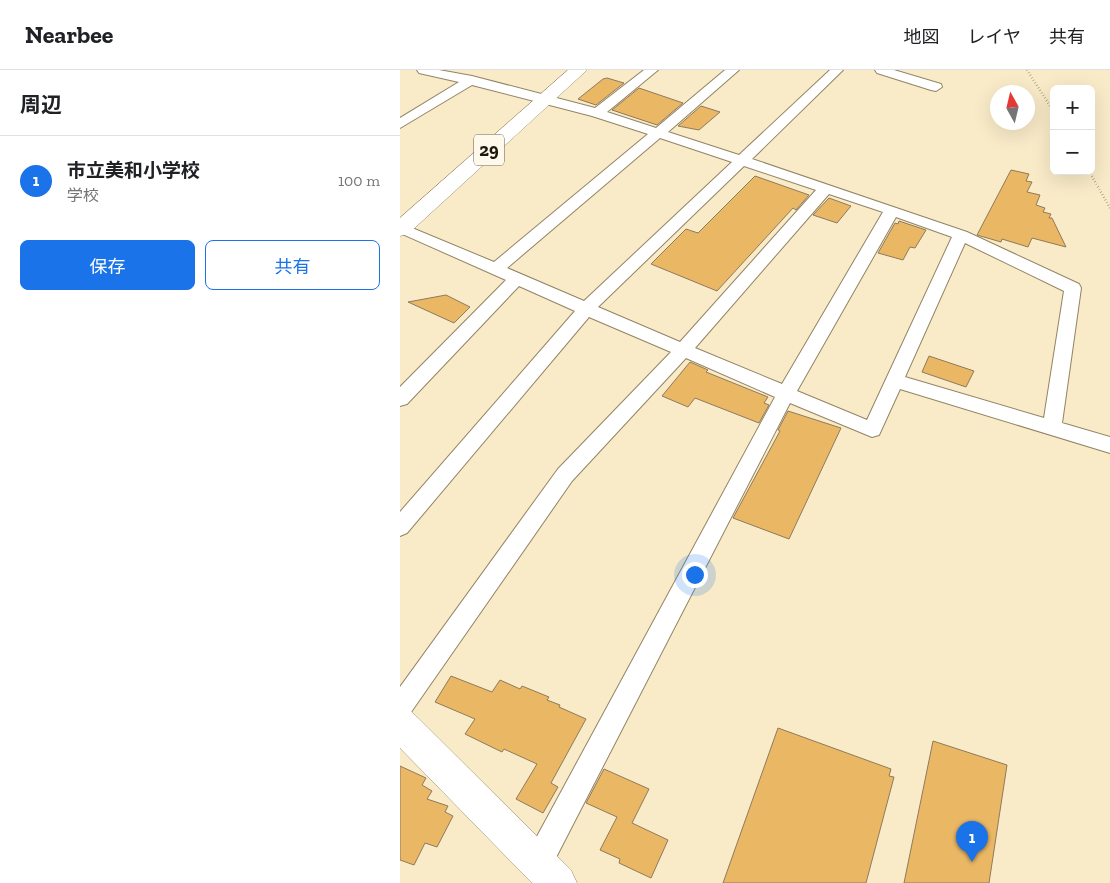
<!DOCTYPE html>
<html lang="ja">
<head>
<meta charset="utf-8">
<style>
	:root { --surface:#fff; --page:#f6f6f6; --text:#202124; --muted:#757577; --line:#e0e0e0; --accent:#1a73e8 }
	body { margin:0; font-family:"Zilla Slab","Noto Sans JP",serif; background:var(--page); color:var(--text) }
	.controls { position:absolute; right:15px; top:15px; display:grid; overflow:hidden; border-radius:8px; box-shadow:0 5px 20px #0002 }
	.controls button { width:45px; height:45px; display:grid; place-items:center; padding:0; border:0; border-bottom:1px solid var(--line); background:var(--surface); color:var(--text); font:25px sans-serif }
	.compass { position:absolute; left:590px; top:15px; width:45px; height:45px; border-radius:50%; background:var(--surface); box-shadow:0 5px 20px #0002; rotate:352deg }
	.you { position:absolute; left:294px; top:504px; width:18px; height:18px; margin:-12px; border:4px solid #fff; border-radius:50%; background:#1a73e8; box-shadow:0 0 0 8px #1a73e833 }
	.badge { display:grid; place-items:center; width:32px; height:32px; border-radius:50%; background:var(--accent); color:#fff; font-size:16px; font-weight:700 }
	.pin { position:absolute; translate:-50% -41px; filter:drop-shadow(0 1px 2px #0008) }
	.pin::after { content:''; position:absolute; top:26px; width:18px; height:15px; background:inherit; clip-path:polygon(0 0,100% 0,50% 100%) }
	.list { margin:0; padding:0; list-style:none }
	h2 { display:flex; justify-content:space-between; align-items:center; height:65px; margin:0; padding:0 20px; font-size:21px }
	h2 small { font-size:16px; font-weight:400; color:var(--muted) }
	.list li { display:grid; grid-template-columns:32px 1fr auto; gap:15px; align-items:center; box-sizing:border-box; height:90px; padding:0 20px; border-top:1px solid var(--line) }
	.list b { display:block; font-size:19px; white-space:nowrap }
	.list p { margin:0; font-size:16px; white-space:nowrap; color:var(--muted) }
	.list em { font-size:16px; font-style:normal; color:var(--muted) }
	.actions { display:flex; gap:10px; padding:15px 20px }
	.actions a { flex:1; padding:11px 0; border:1px solid var(--accent); border-radius:8px; text-align:center; font-size:18px; color:var(--accent) }
	.actions .main { background:var(--accent); color:#fff }
	.map { position:relative; flex:none; width:710px; height:813px; overflow:hidden }
	header { display:flex; align-items:center; gap:30px; box-sizing:border-box; height:70px; padding:0 25px; background:var(--surface); border-bottom:1px solid var(--line) }
	header strong { font-size:24px }
	nav { display:flex; gap:28px; margin-inline-start:auto; font-size:18px }
	main { display:flex }
	aside { flex:1; background:var(--surface) }
	.map>svg:first-child { display:block }
	.building { fill:#eab765; stroke:#8e7a5d }
	.lines { fill:none; stroke-linecap:round; stroke-linejoin:round }
	.street-casing { stroke:#928464; stroke-width:2 }
	.secondary-casing { stroke:#928464; stroke-width:1 }
	.primary-casing { stroke:#928464; stroke-width:1 }
	.path { stroke:#897f68; stroke-width:2.5; stroke-dasharray:0.5 2.5; stroke-linecap:butt }
	.street { fill:#fff; fill-rule:evenodd }
	.secondary { fill:#fff; fill-rule:evenodd }
	.primary { fill:#fff; fill-rule:evenodd }
	.labels { text-anchor:middle; dominant-baseline:central; stroke-width:5; stroke-linejoin:round; paint-order:stroke }
	.shield { fill:#fef9eb; stroke:#605c4e; stroke-width:1 }
	.shield-label { font-size:18px; font-weight:bold; fill:#1d180b }
</style>
</head>
<body>
<header>
<strong>Nearbee</strong>
<nav><a>地図</a><a>レイヤ</a><a>共有</a></nav>
</header>
<main>
<aside>
<h2>周辺<small></small></h2>
<ul class="list">
<li><span class="badge">1</span><div><b>市立美和小学校</b><p>学校</p></div><em>100 m</em></li>
</ul>
<div class="actions"><a class="main">保存</a><a>共有</a></div>
</aside>
<div class="map">
<svg width="710" height="813" viewBox="0 0 710 813">
	<rect width="100%" height="100%" fill="#f9ebc8"/>
	<g class="building">
		<path d="M207 8 224 13 196 35 178 29 203 9Z"/>
		<path d="M239 18 283 33 257 55 212 40Z"/>
		<path d="M301 36 320 42 299 60 278 56Z"/>
		<path d="M611 100 629 104 626 111 632 112 627 122 640 125 636 135 645 138 643 142 651 144 649 148H652L666 177 632 168 628 177 602 169 601 172 577 165Z"/>
		<path d="M355 106 409 125 396 140 393 138 317 221 251 194 286 159 298 163Z"/>
		<path d="M429 128 451 136 437 153 413 145Z"/>
		<path d="M499 151 526 160 515 178 510 177 503 190 478 183 495 153 498 154Z"/>
		<path d="M46 225 70 237 54 253 8 232Z"/>
		<path d="M529 286 574 301 566 317 522 302Z"/>
		<path d="M290 292 308 300 306 302 368 327 364 333 369 335 359 353 295 328 288 337 262 326Z"/>
		<path d="M388 341 441 358 389 469 333 448 380 361 378 360Z"/>
		<path d="M51 606 92 622 100 610 120 619 122 616 149 627 147 630 160 635 159 637 186 649 151 713 158 717 143 743 116 729 137 694 104 679 102 682 65 664 75 649 35 632Z"/>
		<path d="M378 658 491 699 489 706 494 707 466 813H323Z"/>
		<path d="M533 671 607 695 589 813H504Z"/>
		<path d="M0 696 26 708 22 715 32 721 27 729 48 736 45 742 53 746 37 777 25 773 14 795 0 790Z"/>
		<path d="M204 699 249 719 232 753 268 770 251 808 219 793 220 789 200 780 217 747 186 733Z"/>
	</g>
	<g class="lines">
		<defs>
			<g id="street">
				<path d="M17 0H39L72 6 195 38 244 0H258L207 42 256 58 325 0H339L268 62 339 85 430 0H443L352 89 567 162 679 214 681 218 662 353 710 367V383L500 319 479 365 472 367 390 333 148 803 138 807 128 803 124 793 128 783 375 327 286 288 172 411 9 645 0 649V617L158 399 271 282 189 247 7 463 0 466V442L175 241 119 216 7 334 0 336V317L106 210 0 163V153L94 192 248 64 192 46 72 15 0 58V48L59 12 19 3ZM260 68 332 92 184 231 107 198ZM344 96 416 120 280 272 198 237ZM429 124 483 142 382 314 295 278ZM496 147 552 167 467 350 397 321ZM565 173 664 221 644 348 505 307Z"/>
				<path d="M475 0H494L541 14 542 17 536 21 531 20 477 3Z"/>
			</g>
			<path id="secondary" d="M0 637 12 642 171 800 177 813H132L0 678Z"/>
			<path id="primary" d="M168 0H187L8 164 0 166V148Z"/>
		</defs>
		<use href="#street" class="street-casing"/>
		<use href="#secondary" class="secondary-casing"/>
		<use href="#primary" class="primary-casing"/>
		<g class="path">
			<path d="M627 0 654 42"/>
			<path d="M689 101 710 138"/>
		</g>
		<use href="#street" class="street"/>
		<use href="#secondary" class="secondary"/>
		<use href="#primary" class="primary"/>
	</g>
	<g class="labels">
		<rect class="shield" x="74" y="64.5" width="30" height="31" rx="4"/>
		<g class="shield-label">
			<text x="89" y="80">29</text>
		</g>
	</g>
</svg>
<div class="controls">
<button>+</button>
<button>−</button>
</div>
<svg class="compass" viewBox="-18 -18 36 36"><path d="M0-13l5 13h-10z" fill="#e53935"/><path d="M0 13l5-13h-10z" fill="#757577"/></svg>
<div class="you"></div>
<div class="pin badge" style="left:572px;top:792px">1</div>
</div>
</main>
</body>
</html>
